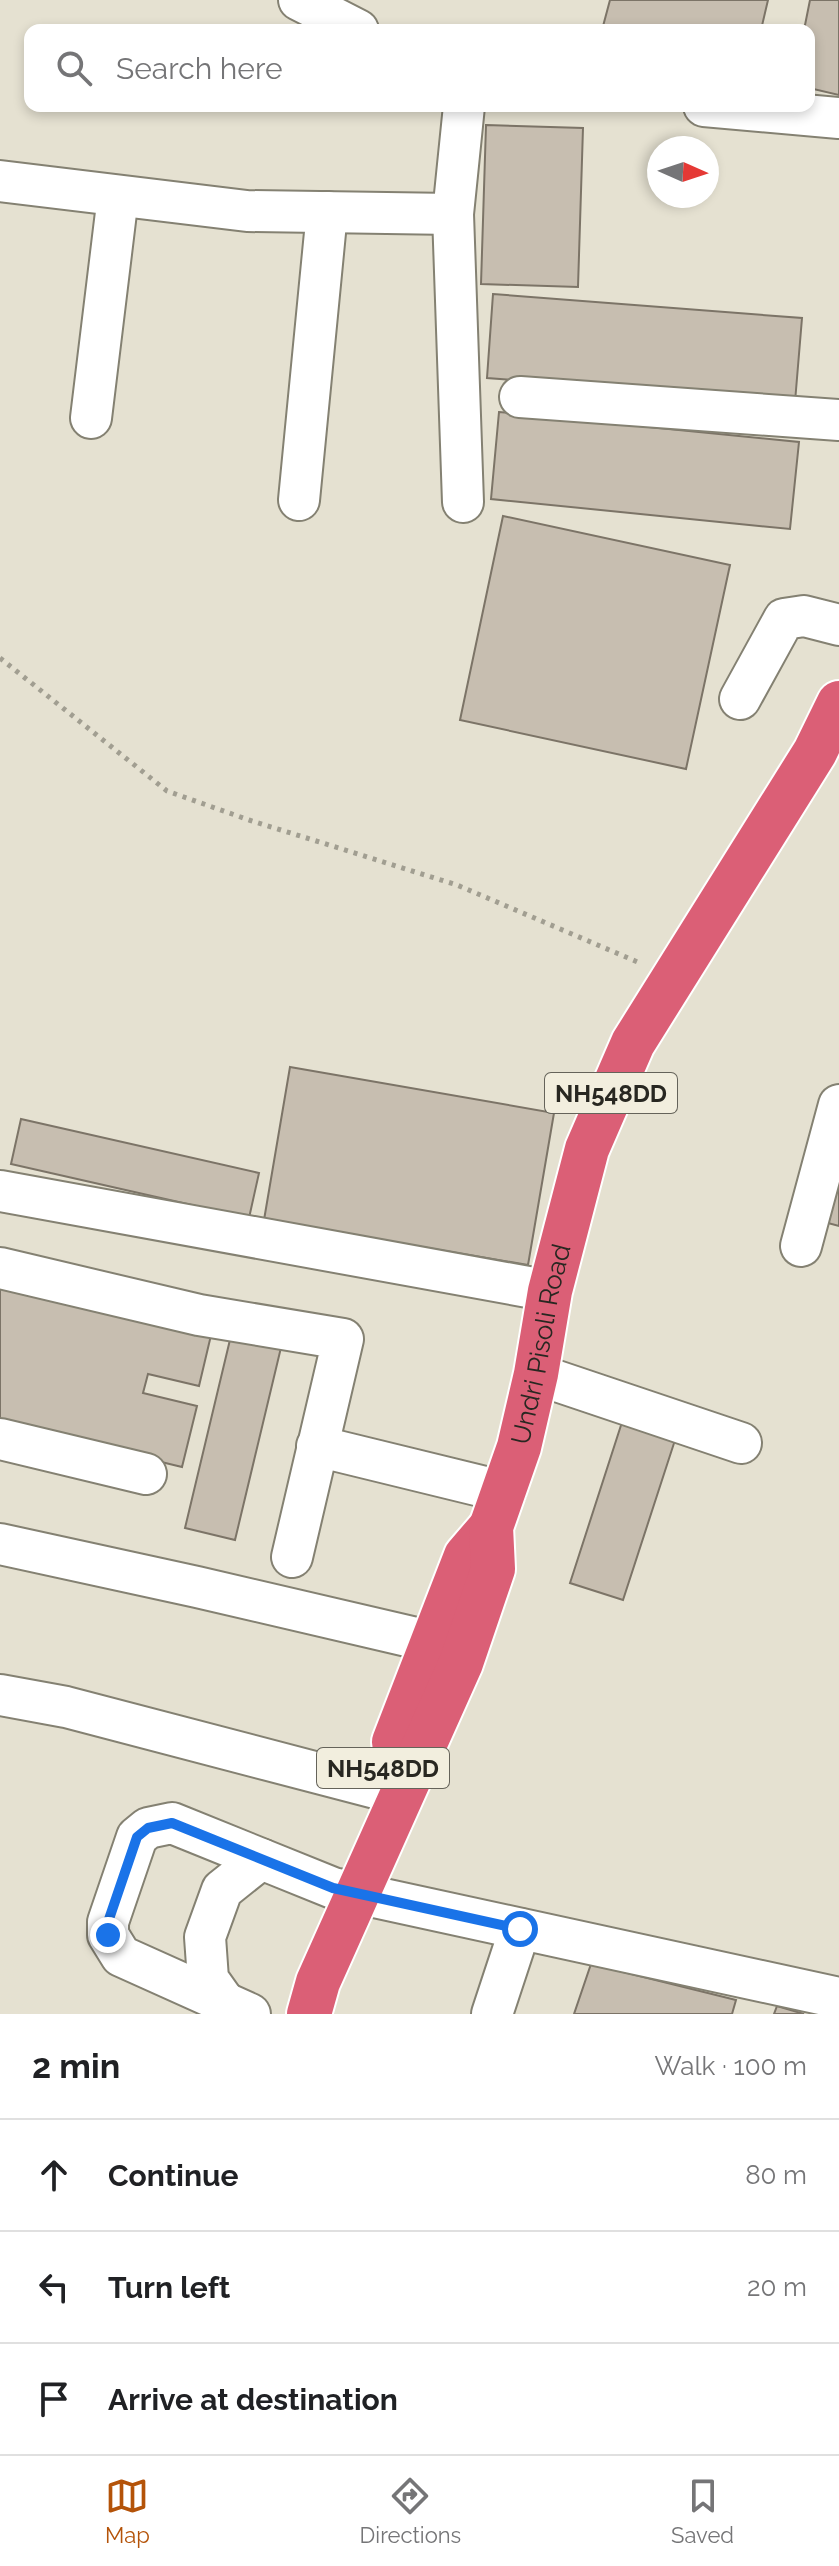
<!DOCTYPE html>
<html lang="en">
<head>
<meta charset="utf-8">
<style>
	:root { --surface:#fff; --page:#f2f2f2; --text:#202124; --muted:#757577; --line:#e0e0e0; --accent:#b45309 }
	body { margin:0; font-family:Raleway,sans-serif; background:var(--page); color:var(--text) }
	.compass { position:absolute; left:647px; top:136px; width:72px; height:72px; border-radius:50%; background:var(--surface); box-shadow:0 4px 12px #0003; rotate:93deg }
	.stop { position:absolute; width:24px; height:24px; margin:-18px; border:6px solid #1a73e8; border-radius:50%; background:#fff }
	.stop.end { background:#1a73e8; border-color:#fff; box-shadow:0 2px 8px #0008 }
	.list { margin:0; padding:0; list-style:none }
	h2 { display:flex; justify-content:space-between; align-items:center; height:104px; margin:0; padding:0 32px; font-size:34px }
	h2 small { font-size:26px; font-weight:400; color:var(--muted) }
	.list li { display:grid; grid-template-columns:52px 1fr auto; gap:24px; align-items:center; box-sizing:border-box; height:112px; padding:0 32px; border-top:2px solid var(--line) }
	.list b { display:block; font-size:30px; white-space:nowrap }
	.list em { font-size:26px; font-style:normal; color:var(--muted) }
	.icon { flex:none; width:44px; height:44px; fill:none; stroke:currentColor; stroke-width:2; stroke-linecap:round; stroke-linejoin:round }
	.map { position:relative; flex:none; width:839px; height:2014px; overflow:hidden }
	.search { position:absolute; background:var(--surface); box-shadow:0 4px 12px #0003; left:24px; right:24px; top:24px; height:88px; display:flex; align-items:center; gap:20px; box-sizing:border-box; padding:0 28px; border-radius:16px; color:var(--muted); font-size:30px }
	.sheet { height:440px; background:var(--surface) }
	nav { display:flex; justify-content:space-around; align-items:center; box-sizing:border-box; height:112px; border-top:2px solid var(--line); background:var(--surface); font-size:22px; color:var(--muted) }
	nav a { display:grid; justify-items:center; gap:4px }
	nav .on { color:var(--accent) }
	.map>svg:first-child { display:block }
	.building { fill:#c7beb0; stroke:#7c7467; stroke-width:2 }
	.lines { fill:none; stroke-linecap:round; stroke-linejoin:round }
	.minor-casing { stroke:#848172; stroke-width:44 }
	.highway-casing { stroke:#fff; stroke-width:48 }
	.path { stroke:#a19e91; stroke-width:5; stroke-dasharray:4 6; stroke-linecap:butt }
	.minor { stroke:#fff; stroke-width:40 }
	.highway { stroke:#db5f76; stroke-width:44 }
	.route { stroke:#1a73e8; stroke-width:10 }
	.labels { text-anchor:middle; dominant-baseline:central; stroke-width:8; stroke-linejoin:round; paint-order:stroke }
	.shield { fill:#f2eede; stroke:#65635a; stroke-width:2 }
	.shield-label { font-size:24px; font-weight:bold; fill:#282721 }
	.street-label { font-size:26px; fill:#282721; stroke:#f2eede }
</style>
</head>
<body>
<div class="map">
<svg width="839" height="2014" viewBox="0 0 839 2014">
	<rect width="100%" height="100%" fill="#e5e1d1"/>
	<g class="building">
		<path d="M610 0H768L761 30H602Z"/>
		<path d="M810 0H839V95L809 88V30H804Z"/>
		<path d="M486 125 583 128 578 287 481 284Z"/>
		<path d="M493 294 802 318 795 402 487 378Z"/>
		<path d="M499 412 799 442 790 529 491 499Z"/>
		<path d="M503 516 730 565 686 769 460 720Z"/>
		<path d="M290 1067 554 1113 528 1265 264 1220Z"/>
		<path d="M21 1119 259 1173 249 1218 11 1164Z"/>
		<path d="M839 1178V1226L828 1223Z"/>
		<path d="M0 1280 212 1331 199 1386 148 1374 143 1393 197 1406 182 1467 0 1423Z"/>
		<path d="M234 1323 284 1335 235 1540 185 1528Z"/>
		<path d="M624 1416 677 1434 623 1600 570 1583Z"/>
		<path d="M591 1964 736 2000 732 2014H574Z"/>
		<path d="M777 2006 804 2014H774Z"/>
	</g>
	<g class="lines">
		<defs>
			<g id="minor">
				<path d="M299 0 358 30"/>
				<path d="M704 106 839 118"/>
				<path d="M0 181 247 211 453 214"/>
				<path d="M520 397 839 420"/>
				<path d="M91 418 118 196"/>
				<path d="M299 500 327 212"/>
				<path d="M463 502 453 214 464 106"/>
				<path d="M740 699 784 619 804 616 839 625"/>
				<path d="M0 1191 550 1291"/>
				<path d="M801 1246 839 1105"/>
				<path d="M0 1268 199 1315 343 1339 292 1557"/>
				<path d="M536 1374 741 1443"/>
				<path d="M0 1439 146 1474"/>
				<path d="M317 1446 505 1492"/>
				<path d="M0 1544 197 1587 433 1642"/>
				<path d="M0 1695 66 1707 402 1795"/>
				<path d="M225 2003 208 1979 205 1937 222 1890 261 1859"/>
				<path d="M250 2014 121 1956 108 1935V1922L137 1837 148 1828 172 1823 333 1888 839 1998"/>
				<path d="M492 2014 520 1929"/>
			</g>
			<g id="highway">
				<path d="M394 1742 466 1556 491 1527"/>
				<path id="s1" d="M309 2014 318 1982 461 1663 493 1569 491 1527 519 1447 536 1374 550 1291 587 1149 633 1043 815 752 839 703"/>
			</g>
		</defs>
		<use href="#minor" class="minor-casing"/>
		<use href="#highway" class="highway-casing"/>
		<path class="path" d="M0 658 167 791 249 820 457 885 640 963"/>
		<use href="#minor" class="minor"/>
		<use href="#highway" class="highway"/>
	</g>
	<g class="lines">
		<path class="route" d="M108 1935V1922L137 1837 148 1828 172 1823 333 1888 520 1929"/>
	</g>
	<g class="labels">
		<g class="shield">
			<rect x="545" y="1073" width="132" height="40" rx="6"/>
			<rect x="317" y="1748" width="132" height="40" rx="6"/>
		</g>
		<g class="shield-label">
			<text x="611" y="1093">NH548DD</text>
			<text x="383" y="1768">NH548DD</text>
		</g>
		<g class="street-label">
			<text stroke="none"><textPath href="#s1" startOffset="714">Undri Pisoli Road</textPath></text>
		</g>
	</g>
</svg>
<svg class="compass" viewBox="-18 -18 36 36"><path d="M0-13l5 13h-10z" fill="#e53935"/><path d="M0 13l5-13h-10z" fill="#757577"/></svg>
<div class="stop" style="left:520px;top:1929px"></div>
<div class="stop end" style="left:108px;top:1935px"></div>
<div class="search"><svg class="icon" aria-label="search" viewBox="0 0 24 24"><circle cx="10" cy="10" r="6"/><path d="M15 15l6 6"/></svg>Search here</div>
</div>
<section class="sheet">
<h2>2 min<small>Walk · 100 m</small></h2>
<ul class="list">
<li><svg class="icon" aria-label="ahead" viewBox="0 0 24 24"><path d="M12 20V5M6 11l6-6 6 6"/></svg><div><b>Continue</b></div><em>80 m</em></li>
<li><svg class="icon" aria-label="left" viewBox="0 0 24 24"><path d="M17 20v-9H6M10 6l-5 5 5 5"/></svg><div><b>Turn left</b></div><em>20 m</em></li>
<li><svg class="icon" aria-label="arrive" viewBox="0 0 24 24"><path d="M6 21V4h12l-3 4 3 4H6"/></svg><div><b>Arrive at destination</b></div></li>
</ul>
</section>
<nav>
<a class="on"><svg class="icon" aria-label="map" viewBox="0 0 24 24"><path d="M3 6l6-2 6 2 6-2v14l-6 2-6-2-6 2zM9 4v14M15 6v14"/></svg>Map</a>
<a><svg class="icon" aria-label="directions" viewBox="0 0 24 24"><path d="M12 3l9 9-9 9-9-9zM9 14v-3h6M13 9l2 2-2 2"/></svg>Directions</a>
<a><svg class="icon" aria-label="saved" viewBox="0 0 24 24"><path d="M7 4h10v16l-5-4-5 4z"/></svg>Saved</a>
</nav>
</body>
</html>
